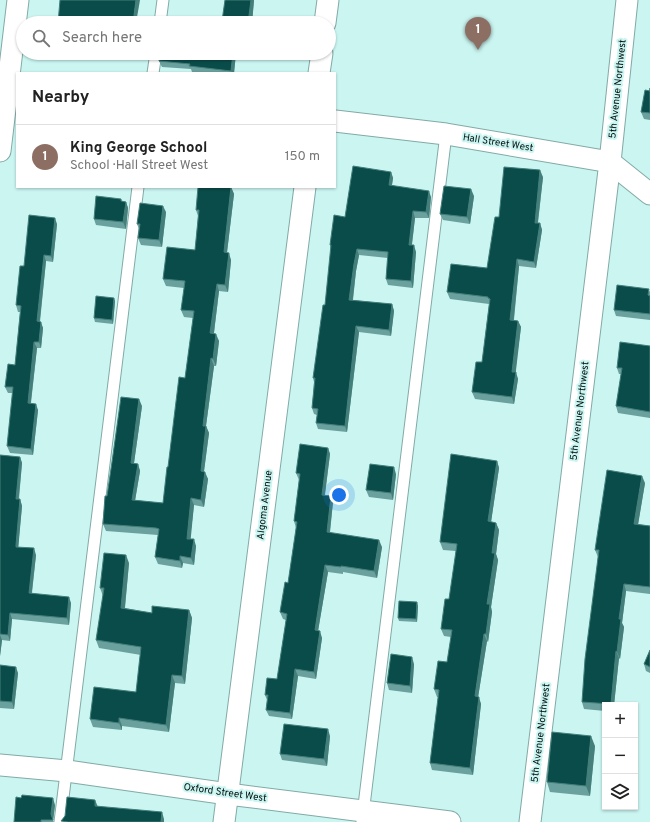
<!DOCTYPE html>
<html lang="en">
<head>
<meta charset="utf-8">
<style>
	:root { --surface:#fff; --page:#f2f2f2; --text:#222; --muted:#767676; --line:#e0e0e0; --accent:#81309f }
	body { margin:0; font-family:Overpass,sans-serif; background:var(--page); color:var(--text) }
	.controls { position:absolute; right:12px; bottom:12px; display:grid; overflow:hidden; border-radius:0px; box-shadow:0 1px 3px #0004 }
	.controls button { width:36px; height:36px; display:grid; place-items:center; padding:0; border:0; border-bottom:1px solid var(--line); background:var(--surface); color:var(--text); font:20px sans-serif }
	.you { position:absolute; left:339px; top:495px; width:14px; height:14px; margin:-10px; border:3px solid #fff; border-radius:50%; background:#1a73e8; box-shadow:0 0 0 6px #1a73e833 }
	.badge { display:grid; place-items:center; width:26px; height:26px; border-radius:50%; background:var(--accent); color:#fff; font-size:13px; font-weight:700 }
	.pin { position:absolute; translate:-50% -33px; filter:drop-shadow(0 1px 2px #0008) }
	.pin::after { content:''; position:absolute; top:21px; width:14px; height:12px; background:inherit; clip-path:polygon(0 0,100% 0,50% 100%) }
	.list { margin:0; padding:0; list-style:none }
	h2 { display:flex; justify-content:space-between; align-items:center; height:52px; margin:0; padding:0 16px; font-size:17px }
	h2 small { font-size:13px; font-weight:400; color:var(--muted) }
	.list li { display:grid; grid-template-columns:26px 1fr auto; gap:12px; align-items:center; box-sizing:border-box; height:64px; padding:0 16px; border-top:1px solid var(--line) }
	.list b { display:block; font-size:15px; white-space:nowrap }
	.list p { margin:0; font-size:13px; white-space:nowrap; color:var(--muted) }
	.list em { font-size:13px; font-style:normal; color:var(--muted) }
	.icon { flex:none; width:22px; height:22px; fill:none; stroke:currentColor; stroke-width:2; stroke-linecap:round; stroke-linejoin:round }
	.map { position:relative; flex:none; width:650px; height:822px; overflow:hidden }
	.search { position:absolute; background:var(--surface); box-shadow:0 1px 3px #0004; left:16px; top:16px; width:320px; height:44px; display:flex; align-items:center; gap:10px; box-sizing:border-box; padding:0 14px; border-radius:22px; color:var(--muted); font-size:15px }
	.panel { position:absolute; background:var(--surface); box-shadow:0 1px 3px #0004; left:16px; top:72px; width:320px; height:116px; border-radius:0px }
	.map>svg:first-child { display:block }
	.lines { fill:none; stroke-linecap:round; stroke-linejoin:round }
	.lane-casing { stroke:#82aaa7; stroke-width:13 }
	.street-casing { stroke:#82aaa7; stroke-width:23 }
	.lane { stroke:#fff; stroke-width:11 }
	.street { stroke:#fff; stroke-width:21 }
	.wall { fill:#6aa09d }
	.shaded-wall { fill:#447f7b }
	.building { fill:#0a4c49; stroke:#447f7b }
	.labels { text-anchor:middle; dominant-baseline:central; stroke-width:4; stroke-linejoin:round; paint-order:stroke }
	.street-label { font-size:10px; fill:#020f0e; stroke:#caf5f1 }
</style>
</head>
<body>
<div class="map">
<svg width="650" height="822" viewBox="0 0 650 822">
	<rect width="100%" height="100%" fill="#caf5f1"/>
	<g class="lines">
		<defs>
			<g id="lane">
				<path d="M160 23 163 0"/>
				<path d="M153 73 156 53"/>
				<path d="M60 822 138 187"/>
				<path d="M362 822 446 134"/>
			</g>
			<g id="street">
				<path d="M325 23 328 0"/>
				<path d="M319 73 322 53"/>
				<path d="M335 121 446 134 610 162 650 194"/>
				<path d="M0 151 18 0"/>
				<path d="M0 765 67 771 228 794 450 822"/>
				<path d="M224 822 305 187"/>
				<path d="M530 822 610 162 627 0"/>
			</g>
		</defs>
		<use href="#lane" class="lane-casing"/>
		<use href="#street" class="street-casing"/>
		<use href="#lane" class="lane"/>
		<use href="#street" class="street"/>
	</g>
	<g class="wall">
		<path d="M225 0H254L252 23H223L222 21Z"/>
		<path d="M57 53H127V57L102 53 101 59 58 55Z"/>
		<path d="M160 53H236L234 73H197L192 72 191 69 162 67 159 61Z"/>
		<path d="M650 88V120L644 119 641 112Z"/>
		<path d="M391 172 393 178 392 185 431 197 429 218H415L412 245 416 252 413 288 388 285 386 279 388 258 359 255 356 271 353 300 392 304 394 311 391 336 359 332 347 432 318 429 316 423 317 415 314 414 312 408 314 382 313 378 325 305 331 249 330 245 345 217Z"/>
		<path d="M543 177 538 223H540L542 230 536 268 519 266 514 320 518 321 521 327 515 372 518 379 514 404 475 399 472 392 482 362 489 304 450 299 447 292 487 268 499 217Z"/>
		<path d="M231 187 234 194 227 253 231 260 228 292 219 291 214 333 219 341 216 366H214L206 426 209 433 204 472 208 479 204 507 194 505 190 539 196 546 194 565 183 563 182 568 158 564 155 557 158 535 106 531 103 524 107 496 142 406 134 463 138 464 140 471 135 500 163 503 168 467 185 378 193 318 184 317 181 310 184 288 166 286 163 279 195 250 198 216 196 210Z"/>
		<path d="M474 196 470 224 443 220 440 214Z"/>
		<path d="M121 199 122 201 126 202 128 208 126 229 96 225 94 219Z"/>
		<path d="M166 212 162 247 141 245 138 238 139 229 137 224Z"/>
		<path d="M57 224 53 262 46 261 40 322 43 328 41 348H37L31 403 38 410 33 455 10 453 7 446 13 393H8L5 387 15 365 20 312H18L16 305 24 266Z"/>
		<path d="M650 291V320L616 316 614 310Z"/>
		<path d="M115 301 113 324 95 322 94 318Z"/>
		<path d="M650 346V418L618 413 616 406 621 374H619L617 368Z"/>
		<path d="M328 448 330 454 325 495 331 496 333 502 330 533 382 547 377 578 343 572V574L328 572 318 631 322 638 316 679 298 676 292 719 269 716 266 710 267 700 265 695 277 679 286 620 283 619 280 612 288 583 296 528 294 521 299 480 296 473Z"/>
		<path d="M0 455 20 457 22 463 19 499H20L22 506 18 547 36 555 32 593 71 603 69 625 12 619 10 641 2 640 0 656Z"/>
		<path d="M497 461 499 468 491 522 496 523 499 530 496 554 498 560 491 607 492 612 488 642 487 641 478 697 481 704 473 775 432 770 430 763 438 697H437L434 689 447 662 451 637 444 636 441 629 449 599 456 551 443 550 440 542Z"/>
		<path d="M396 474 393 500 369 497 366 490Z"/>
		<path d="M645 483 638 524 650 526V594L626 591 622 623 624 627 620 659 619 658 614 705H605V711L584 709 582 702 598 557 595 550Z"/>
		<path d="M129 563 125 608 152 613 189 610 192 618 185 684 175 683 169 732 122 726V730L93 727 90 719 136 692 141 655 99 648 96 640 103 596 100 588Z"/>
		<path d="M418 606 417 622 399 621 398 618Z"/>
		<path d="M650 650V673L646 671 644 664Z"/>
		<path d="M414 664 412 693 389 690 387 683Z"/>
		<path d="M0 665 18 673 14 709 0 708Z"/>
		<path d="M330 736 327 766 282 760 280 754Z"/>
		<path d="M595 746 590 796 550 792 547 782Z"/>
		<path d="M55 805 53 821 54 822H14Z"/>
	</g>
	<g class="shaded-wall">
		<path d="M136 0H140L136 23H133Z"/>
		<path d="M251 0H254L252 23H248Z"/>
		<path d="M99 53H102L101 59Z"/>
		<path d="M233 53H236L234 73H232L231 71Z"/>
		<path d="M540 170 543 177 537 229 535 223Z"/>
		<path d="M391 172 393 178 391 191 389 185Z"/>
		<path d="M231 187 234 194 226 260 224 252Z"/>
		<path d="M471 189 474 196 470 224 467 217Z"/>
		<path d="M429 191 431 197 429 218 426 212Z"/>
		<path d="M126 202 128 208 126 229 123 222Z"/>
		<path d="M163 206 166 212 162 247 159 240Z"/>
		<path d="M413 211 415 218 411 251 409 245Z"/>
		<path d="M55 218 57 224 53 262 51 256Z"/>
		<path d="M540 223 542 230 536 268 534 262Z"/>
		<path d="M414 245 416 252 413 288 411 281Z"/>
		<path d="M357 249 359 255 356 271 352 306 349 300 354 264Z"/>
		<path d="M229 253 231 260 228 292 225 285Z"/>
		<path d="M44 255 46 261 39 328 37 321Z"/>
		<path d="M517 259 519 266 513 326 510 320Z"/>
		<path d="M217 284 219 291 213 340 210 333Z"/>
		<path d="M114 298 115 301 113 324 112 320Z"/>
		<path d="M392 304 394 311 391 336 389 330Z"/>
		<path d="M518 321 521 327 515 379 512 372Z"/>
		<path d="M41 322 43 328 41 348 39 342Z"/>
		<path d="M356 326 359 332 347 432 345 426Z"/>
		<path d="M216 334 219 341 216 366 213 359Z"/>
		<path d="M34 342 37 348 30 409 28 403Z"/>
		<path d="M211 358 214 366 205 433 203 426Z"/>
		<path d="M516 372 518 379 514 404 512 397Z"/>
		<path d="M139 399 142 406 133 470 131 463Z"/>
		<path d="M36 404 38 410 33 455 31 449Z"/>
		<path d="M206 426 209 433 203 478 201 471Z"/>
		<path d="M328 448 330 454 324 501 322 495Z"/>
		<path d="M20 457 22 463 18 505 16 499Z"/>
		<path d="M497 461 499 468 490 529 488 521Z"/>
		<path d="M138 464 140 471 134 507 132 500Z"/>
		<path d="M394 467 396 474 393 500 391 493Z"/>
		<path d="M205 472 208 479 204 507 201 500Z"/>
		<path d="M642 476 645 483 637 531 634 524Z"/>
		<path d="M331 496 333 502 329 539 327 532Z"/>
		<path d="M191 498 194 505 190 546 187 539Z"/>
		<path d="M20 499 22 506 18 551V553L16 545Z"/>
		<path d="M496 523 499 530 496 554 498 560 491 607 492 612 488 642 486 634 487 604 492 553Z"/>
		<path d="M194 539 196 546 194 565 191 558Z"/>
		<path d="M379 540 382 547 377 578 374 571Z"/>
		<path d="M34 548 36 555 31 599 29 593Z"/>
		<path d="M126 555 129 563 124 616 121 608Z"/>
		<path d="M180 556 183 563 182 568 180 561Z"/>
		<path d="M325 565 328 572 317 637 315 630Z"/>
		<path d="M624 584 626 591 622 623 624 627 620 659 617 652 619 619Z"/>
		<path d="M69 597 71 603 69 625 67 618Z"/>
		<path d="M417 602 418 606 417 622 416 619Z"/>
		<path d="M189 610 192 618 185 684 182 676Z"/>
		<path d="M10 613 12 619 10 641 8 635Z"/>
		<path d="M320 631 322 638 316 679 314 672Z"/>
		<path d="M484 634 487 641 477 704 475 696Z"/>
		<path d="M0 635 2 640 0 656Z"/>
		<path d="M616 651 619 658 614 705H611Z"/>
		<path d="M412 657 414 664 412 693 410 686Z"/>
		<path d="M16 667 18 673 14 709 12 702Z"/>
		<path d="M295 669 298 676 292 719 290 713Z"/>
		<path d="M172 675 175 683 169 732 166 725Z"/>
		<path d="M479 697 481 704 473 775 470 768Z"/>
		<path d="M119 718 122 726V730L119 723Z"/>
		<path d="M328 729 330 736 327 766 324 759Z"/>
		<path d="M591 736 595 746 590 796 586 786Z"/>
		<path d="M53 798 55 805 53 821 51 814Z"/>
		<path d="M95 800 98 807 95 806Z"/>
		<path d="M162 812 164 819V822H161Z"/>
	</g>
	<g class="building">
		<path d="M60 0H136L133 23H58Z"/>
		<path d="M225 0H251L248 23H241L222 21Z"/>
		<path d="M160 53H233L231 71 189 66 190 64 159 61Z"/>
		<path d="M650 88V113L641 112 645 90 650 91Z"/>
		<path d="M353 166 391 172 389 185 429 191 426 212 413 211 409 245H414L411 281 386 279 388 252 357 249 354 264 349 300 392 304 389 330 356 326 345 426 316 423 318 409 312 408 315 378H313L323 305H325L331 245H330L334 215 345 217Z"/>
		<path d="M504 167 540 170 535 223H540L534 262 517 259 510 320 518 321 512 372H516L512 397 472 392 476 362H482L490 299 488 298V297L447 292 451 264 487 268 495 217H499Z"/>
		<path d="M444 186 471 189 467 217 440 214Z"/>
		<path d="M198 187H231L224 252 229 253 225 285 217 284 210 333 216 334 213 359 211 358 203 426H206L201 471 205 472 201 500 191 498 187 539H194L191 558 180 556V561L155 557 159 529 156 528 103 524 105 496H107L112 462 121 397 139 399 131 463 138 464 132 500 163 503 167 467H168L179 377 185 378 194 311 181 310 185 281 163 279 167 247 195 250 199 210H196Z"/>
		<path d="M96 196 121 199V201L126 202 123 222 94 219Z"/>
		<path d="M140 203 163 206 159 240 138 238 140 224H137Z"/>
		<path d="M29 215 55 218 51 256 44 255 37 321 41 322 39 342H34L28 403 36 404 31 449 7 446 13 387H5L8 364 15 365 21 306 16 305 20 266H24Z"/>
		<path d="M617 285 649 289 648 295 650 296V314L614 310Z"/>
		<path d="M96 296 114 298 112 320 94 318Z"/>
		<path d="M620 342 650 346V412L616 406 622 368H617Z"/>
		<path d="M300 444 328 448 322 495 331 496 327 532 379 540 374 571 341 566V567L325 565 315 630 320 631 314 672 295 669 290 713 266 710 268 695H265L267 678 277 679 287 614 280 612 285 582 288 583 297 522 294 521 300 474 296 473Z"/>
		<path d="M451 454 497 461 488 521 496 523 492 553H495L487 604H490L486 634H484L475 696 479 697 470 768 430 763 439 690 434 689 438 661 447 662 452 630 441 629 445 599H449L457 544 440 542Z"/>
		<path d="M0 455 20 457 16 499H20L16 545V547L34 548 29 593 69 597 67 618 10 613 8 635 0 634Z"/>
		<path d="M370 464 394 467 391 493 366 490Z"/>
		<path d="M607 470 642 476 634 524 650 526V587L624 584 619 619H621L617 652 616 651 611 704 582 702 585 659 599 550H595Z"/>
		<path d="M104 553 126 555 121 608 152 613V606L189 610 182 676 172 675 166 725 119 718V723L90 719 94 687 136 692 141 647 96 640 104 588H100Z"/>
		<path d="M399 601 417 602 416 619 398 618Z"/>
		<path d="M650 650V667L644 664Z"/>
		<path d="M391 654 412 657 410 686 387 683Z"/>
		<path d="M0 665 16 667 12 702 0 701Z"/>
		<path d="M284 724 328 729 324 759 280 754Z"/>
		<path d="M552 732 591 736 586 786 547 782Z"/>
		<path d="M22 795 53 798 51 814 53 820H41V822H14L16 797 21 798Z"/>
		<path d="M67 797 95 800V806L162 812 161 822H68L61 821 65 816Z"/>
	</g>
	<g class="labels">
		<g class="street-label">
			<text transform="translate(618 89) rotate(-84)">5th Avenue Northwest</text>
			<text transform="translate(498 143) rotate(9)">Hall Street West</text>
			<text transform="translate(580 411) rotate(-83)">5th Avenue Northwest</text>
			<text transform="translate(265 505) rotate(-83)">Algoma Avenue</text>
			<text transform="translate(541 733) rotate(-83)">5th Avenue Northwest</text>
			<text transform="translate(225 793) rotate(8)">Oxford Street West</text>
		</g>
	</g>
</svg>
<div class="controls">
<button>+</button>
<button>−</button>
<button><svg class="icon" aria-label="layers" viewBox="0 0 24 24"><path d="M12 4l9 5-9 5-9-5zM3 14l9 5 9-5"/></svg></button>
</div>
<div class="you"></div>
<div class="pin badge" style="left:478px;top:50px;background:#8d6e63">1</div>
<div class="search"><svg class="icon" aria-label="search" viewBox="0 0 24 24"><circle cx="10" cy="10" r="6"/><path d="M15 15l6 6"/></svg>Search here</div>
<section class="panel">
<h2>Nearby<small></small></h2>
<ul class="list">
<li><span class="badge" style="background:#8d6e63">1</span><div><b>King George School</b><p>School · Hall Street West</p></div><em>150 m</em></li>
</ul>
</section>
</div>
</body>
</html>
